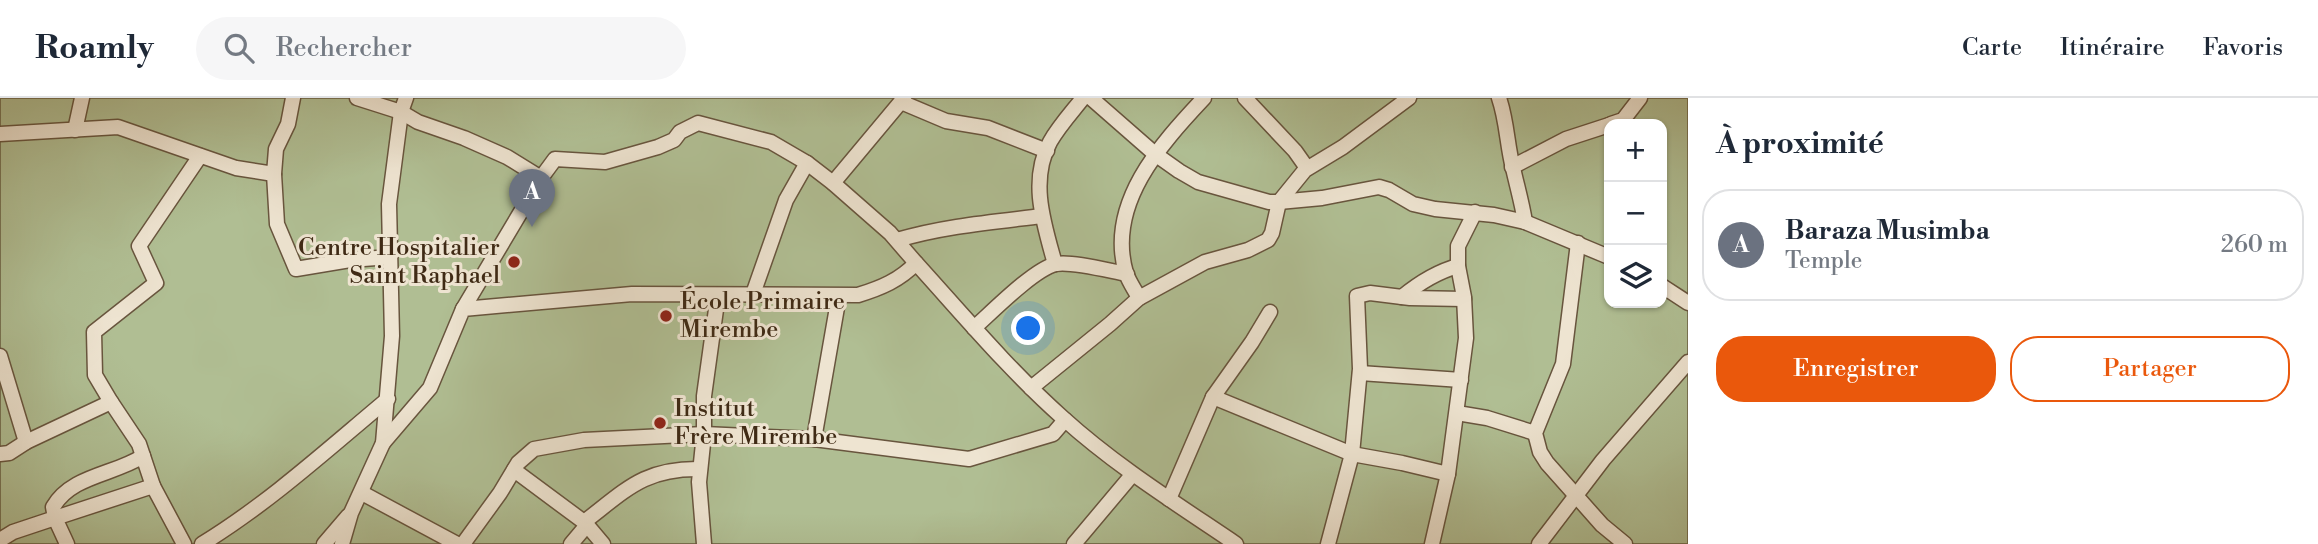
<!DOCTYPE html>
<html lang="fr">
<head>
<meta charset="utf-8">
<style>
	:root { --surface:#fff; --page:#f6f6f7; --text:#1f2937; --muted:#747a83; --line:#e0e1e3; --accent:#ea580c }
	body { margin:0; font-family:"Libre Bodoni",serif; background:var(--page); color:var(--text) }
	.controls { position:absolute; right:21px; top:21px; display:grid; overflow:hidden; border-radius:14px; box-shadow:0 2px 5px #0004 }
	.controls button { width:63px; height:63px; display:grid; place-items:center; padding:0; border:0; border-bottom:2px solid var(--line); background:var(--surface); color:var(--text); font:35px sans-serif }
	.you { position:absolute; left:1029px; top:231px; width:24px; height:24px; margin:-18px; border:5px solid #fff; border-radius:50%; background:#1a73e8; box-shadow:0 0 0 10px #1a73e833 }
	.badge { display:grid; place-items:center; width:46px; height:46px; border-radius:50%; background:var(--accent); color:#fff; font-size:23px; font-weight:700 }
	.pin { position:absolute; translate:-50% -58px; filter:drop-shadow(0 2px 4px #0008) }
	.pin::after { content:''; position:absolute; top:37px; width:24px; height:21px; background:inherit; clip-path:polygon(0 0,100% 0,50% 100%) }
	.list { margin:0; padding:0; list-style:none }
	h2 { display:flex; justify-content:space-between; align-items:center; height:91px; margin:0; padding:0 28px; font-size:30px }
	h2 small { font-size:23px; font-weight:400; color:var(--muted) }
	.list li { display:grid; grid-template-columns:46px 1fr auto; gap:21px; align-items:center; box-sizing:border-box; height:112px; margin:0 14px 14px; padding:0 14px; border:2px solid var(--line); border-radius:28px }
	.list b { display:block; font-size:26px; white-space:nowrap }
	.list p { margin:0; font-size:23px; white-space:nowrap; color:var(--muted) }
	.list em { font-size:23px; font-style:normal; color:var(--muted) }
	.actions { display:flex; gap:14px; padding:21px 28px }
	.actions a { flex:1; padding:16px 0; border:2px solid var(--accent); border-radius:28px; text-align:center; font-size:24px; color:var(--accent) }
	.actions .main { background:var(--accent); color:#fff }
	.icon { flex:none; width:38px; height:38px; fill:none; stroke:currentColor; stroke-width:2; stroke-linecap:round; stroke-linejoin:round }
	.map { position:relative; flex:none; width:1688px; height:446px; overflow:hidden }
	header { display:flex; align-items:center; gap:42px; box-sizing:border-box; height:98px; padding:0 35px; background:var(--surface); border-bottom:2px solid var(--line) }
	header strong { font-size:33px }
	nav { display:flex; gap:38px; margin-inline-start:auto; font-size:24px }
	.search { width:490px; height:63px; background:var(--page); display:flex; align-items:center; gap:18px; box-sizing:border-box; padding:0 24px; border-radius:38px; color:var(--muted); font-size:26px }
	main { display:flex }
	aside { flex:1; background:var(--surface) }
	.map>svg:first-child { display:block }
	.green { fill:#b0be93; stroke:#787454; stroke-width:2; fill-rule:evenodd }
	.lines { fill:none; stroke-linecap:round; stroke-linejoin:round }
	.minor-casing { stroke:#68553e; stroke-width:17 }
	.minor { stroke:#eee4d1; stroke-width:14 }
	.poi-dot { fill:#8f2418; stroke:#eee4d1; stroke-width:2.5 }
	.labels { text-anchor:middle; dominant-baseline:central; stroke-width:6; stroke-linejoin:round; paint-order:stroke }
	.poi-label { font-size:24px; fill:#3f2a15; stroke:#eee4d1; text-anchor:start }
</style>
</head>
<body>
<header>
<strong>Roamly</strong>
<div class="search"><svg class="icon" aria-label="search" viewBox="0 0 24 24"><circle cx="10" cy="10" r="6"/><path d="M15 15l6 6"/></svg>Rechercher</div>
<nav><a>Carte</a><a>Itinéraire</a><a>Favoris</a></nav>
</header>
<main>
<div class="map">
<svg width="1688" height="446" viewBox="0 0 1688 446">
	<rect width="100%" height="100%" fill="#e5d5b8"/>
	<filter id="stains"><feTurbulence type="fractalNoise" baseFrequency=".00286" numOctaves="4"/><feColorMatrix values="0 0 0 0 .2 0 0 0 0 .09 0 0 0 0 .02 0 0 0 .5 -.17"/></filter>
	<radialGradient id="worn" r=".72"><stop offset=".6" stop-color="#630" stop-opacity="0"/><stop offset="1" stop-color="#630" stop-opacity=".3"/></radialGradient>
	<path class="green" d="M0 0H1688V446H0ZM1609 26H1662V205H1609Z"/>
	<g class="lines">
		<defs>
			<g id="minor">
				<path d="M357 0 401 14 418 24 464 40 507 59 541 80 463 211"/>
				<path d="M1091 0 1155 56 1179 73 1198 84 1269 104H1279L1322 100 1379 89 1389 92 1413 106 1435 111 1494 117 1525 124 1609 159"/>
				<path d="M1245 0 1295 53 1307 70"/>
				<path d="M1499 0C1507 23 1507 47 1513 70 1517 88 1522 105 1525 124"/>
				<path d="M901 4 946 23 988 30 1047 53"/>
				<path d="M1611 26 1623 22 1640 0"/>
				<path d="M75 32 82 0"/>
				<path d="M0 36 118 29 236 70 274 76 276 51 288 26 293 0"/>
				<path d="M1512 69 1566 41 1609 27"/>
				<path d="M274 76 277 126 296 171 350 162 390 159"/>
				<path d="M541 80 555 61 605 64 658 49 674 42 680 34 698 25 771 44 807 65 833 85 890 135 916 165"/>
				<path d="M833 85 904 0"/>
				<path d="M897 142C944 128 993 124 1042 118"/>
				<path d="M1578 145 1563 266 1535 335 1540 354 1547 365 1602 427 1625 446"/>
				<path d="M1055 166C1044 126 1029 83 1050 44 1059 28 1072 14 1083 0"/>
				<path d="M1662 188 1688 205"/>
				<path d="M753 196 786 102 807 65"/>
				<path d="M1402 199C1419 185 1436 174 1458 168"/>
				<path d="M1139 200C1135 192 1129 184 1126 175 1106 106 1160 47 1204 0"/>
				<path d="M974 230C992 214 1034 171 1056 166 1072 163 1110 173 1127 176"/>
				<path d="M0 258 26 344"/>
				<path d="M1360 275 1461 282"/>
				<path d="M1031 290 1110 226 1139 200 1205 164 1248 152 1268 142 1272 135 1279 104 1305 72 1343 49 1409 0"/>
				<path d="M1213 299 1352 356 1402 365 1448 376"/>
				<path d="M111 304 139 346 153 388"/>
				<path d="M1457 315 1487 320 1535 335"/>
				<path d="M814 341 839 198"/>
				<path d="M383 345 430 290 463 211 632 196 858 197C881 190 900 182 916 165 964 218 1010 273 1063 320 1116 368 1177 406 1236 446"/>
				<path d="M0 356 9 355 26 344 111 304 95 277 94 234 156 185 139 148 200 58"/>
				<path d="M514 372 584 424"/>
				<path d="M362 395 457 446"/>
				<path d="M1169 401 1213 299 1252 244 1270 214"/>
				<path d="M587 427 603 446"/>
				<path d="M0 442 13 434 55 420 53 409C72 377 114 377 143 358"/>
				<path d="M67 446 55 420 153 388 184 446"/>
				<path d="M202 446C269 405 328 351 388 301"/>
				<path d="M324 446 348 418"/>
				<path d="M342 446 351 415 383 345 392 238 389 106 401 14 406 0"/>
				<path d="M463 446 500 395 518 365 534 351 584 342 704 336 814 341 969 361 1053 336 1065 322"/>
				<path d="M571 446 587 427 584 424C626 392 644 370 700 371"/>
				<path d="M704 446 699 384 704 336V298L718 197"/>
				<path d="M1074 446 1132 377"/>
				<path d="M1328 446 1352 356 1360 271 1357 198 1370 195 1410 200 1464 201"/>
				<path d="M1432 446 1448 376 1466 240 1464 199 1458 168V148L1475 114"/>
				<path d="M1539 446 1603 362 1688 264"/>
			</g>
		</defs>
		<use href="#minor" class="minor-casing"/>
		<use href="#minor" class="minor"/>
	</g>
	<g class="poi-dot">
		<circle cx="514" cy="164" r="7"/>
		<circle cx="666" cy="218" r="7"/>
		<circle cx="660" cy="325" r="7"/>
	</g>
	<g class="labels">
		<g class="poi-label">
			<text x="500" y="150" text-anchor="end">Centre Hospitalier<tspan x="500" dy="28">Saint Raphael</tspan></text>
			<text x="680" y="204">École Primaire<tspan x="680" dy="28">Mirembe</tspan></text>
			<text x="674" y="311">Institut<tspan x="674" dy="28">Frère Mirembe</tspan></text>
		</g>
	</g>
	<rect width="100%" height="100%" filter="url(#stains)"/>
	<rect width="100%" height="100%" fill="url(#worn)"/>
</svg>
<div class="controls">
<button>+</button>
<button>−</button>
<button><svg class="icon" aria-label="layers" viewBox="0 0 24 24"><path d="M12 4l9 5-9 5-9-5zM3 14l9 5 9-5"/></svg></button>
</div>
<div class="you"></div>
<div class="pin badge" style="left:532px;top:129px;background:#6b7280">A</div>
</div>
<aside>
<h2>À proximité<small></small></h2>
<ul class="list">
<li><span class="badge" style="background:#6b7280">A</span><div><b>Baraza Musimba</b><p>Temple</p></div><em>260 m</em></li>
</ul>
<div class="actions"><a class="main">Enregistrer</a><a>Partager</a></div>
</aside>
</main>
</body>
</html>
